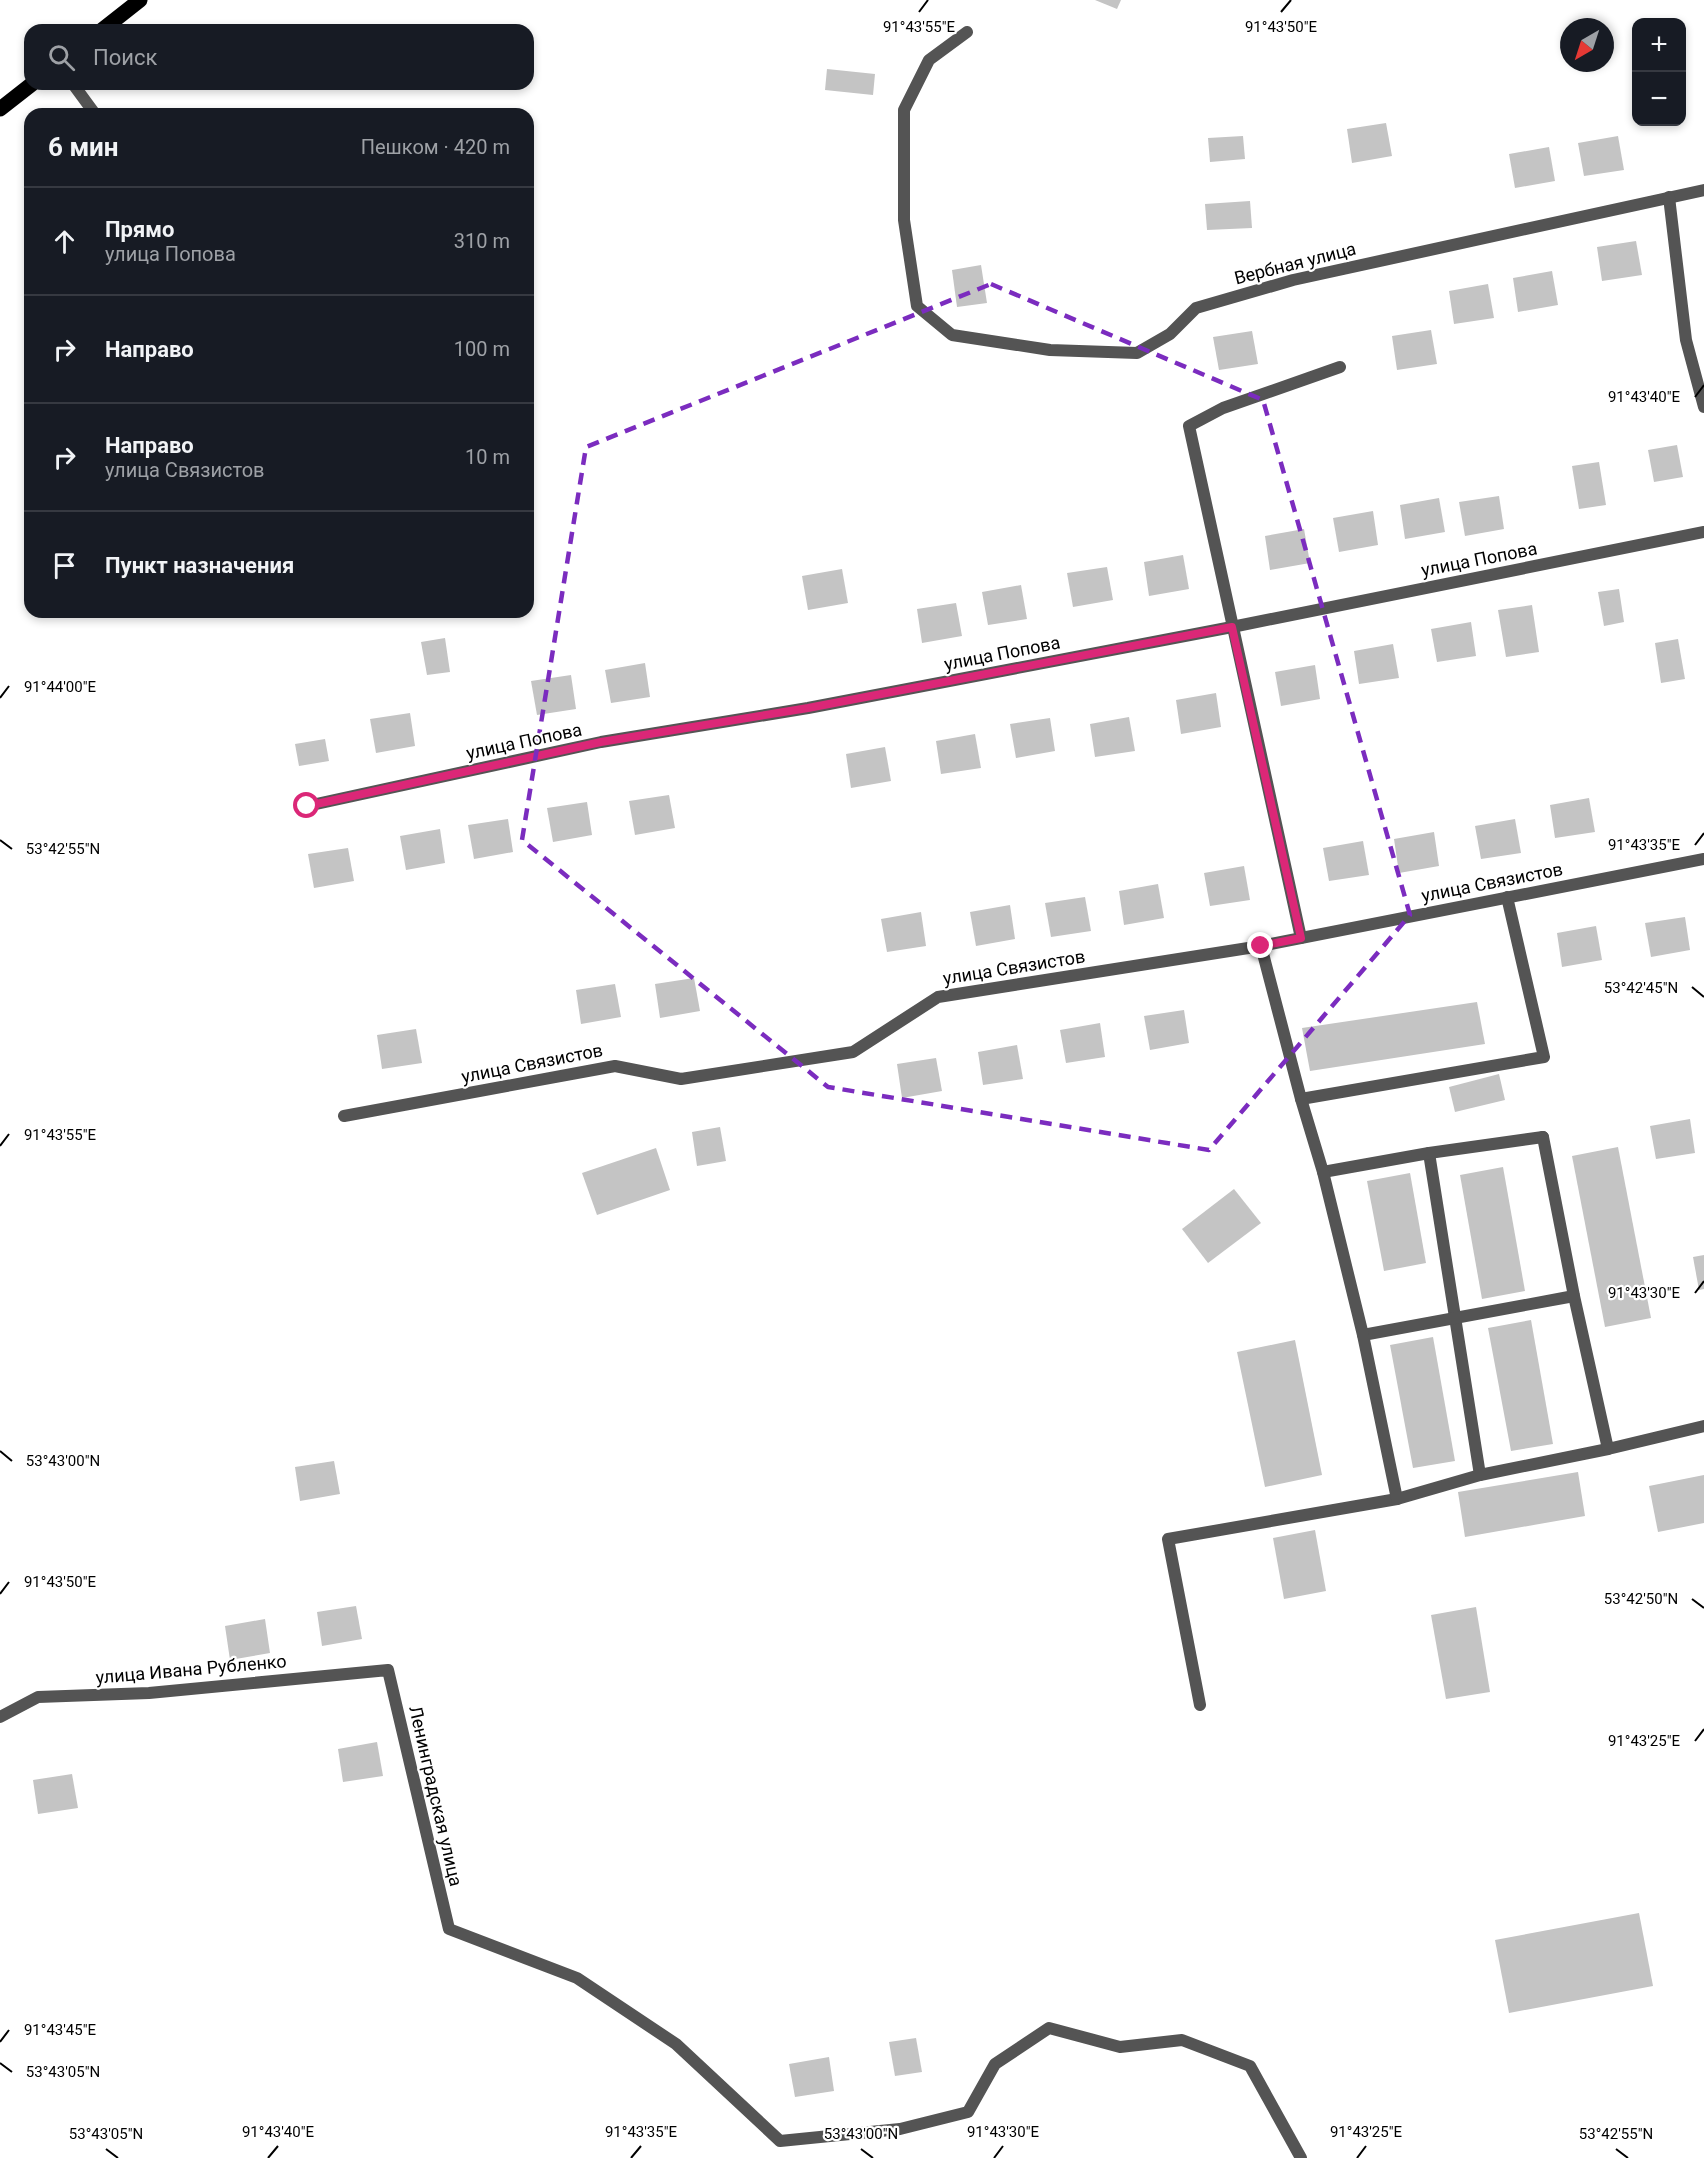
<!DOCTYPE html>
<html lang="ru">
<head>
<meta charset="utf-8">
<style>
	:root { --surface:#171b24; --page:#20242c; --text:#f1f3f6; --muted:#9ea1a6; --line:#363941 }
	body { margin:0; font-family:Roboto,sans-serif; background:var(--page); color:var(--text) }
	.controls { position:absolute; right:18px; top:18px; display:grid; overflow:hidden; border-radius:12px; box-shadow:0 3px 9px #0003 }
	.controls button { width:54px; height:54px; display:grid; place-items:center; padding:0; border:0; border-bottom:2px solid var(--line); background:var(--surface); color:var(--text); font:30px sans-serif }
	.compass { position:absolute; left:1560px; top:18px; width:54px; height:54px; border-radius:50%; background:var(--surface); box-shadow:0 3px 9px #0003; rotate:219deg }
	.stop { position:absolute; width:18px; height:18px; margin:-14px; border:4px solid #db2777; border-radius:50%; background:#fff }
	.stop.end { background:#db2777; border-color:#fff; box-shadow:0 2px 6px #0008 }
	.list { margin:0; padding:0; list-style:none }
	h2 { display:flex; justify-content:space-between; align-items:center; height:78px; margin:0; padding:0 24px; font-size:26px }
	h2 small { font-size:20px; font-weight:400; color:var(--muted) }
	.list li { display:grid; grid-template-columns:39px 1fr auto; gap:18px; align-items:center; box-sizing:border-box; height:108px; padding:0 24px; border-top:2px solid var(--line) }
	.list b { display:block; font-size:22px; white-space:nowrap }
	.list p { margin:0; font-size:20px; white-space:nowrap; color:var(--muted) }
	.list em { font-size:20px; font-style:normal; color:var(--muted) }
	.icon { flex:none; width:33px; height:33px; fill:none; stroke:currentColor; stroke-width:2; stroke-linecap:round; stroke-linejoin:round }
	.map { position:relative; flex:none; width:1704px; height:2158px; overflow:hidden }
	.search { position:absolute; background:var(--surface); box-shadow:0 3px 9px #0003; left:24px; top:24px; width:510px; height:66px; display:flex; align-items:center; gap:15px; box-sizing:border-box; padding:0 21px; border-radius:18px; color:var(--muted); font-size:22px }
	.panel { position:absolute; background:var(--surface); box-shadow:0 3px 9px #0003; left:24px; top:108px; width:510px; height:510px; border-radius:18px }
	.map>svg:first-child { display:block }
	.building { fill:#c4c4c4 }
	.lines { fill:none; stroke-linecap:round; stroke-linejoin:round }
	.lane { stroke:#545454; stroke-width:12 }
	.street { stroke:#545454; stroke-width:12 }
	.primary { stroke:#000; stroke-width:15 }
	.route { stroke:#db2777; stroke-width:8 }
	.marked { fill:none; stroke:#7b2cbf; stroke-width:4.5; stroke-dasharray:12 8; stroke-linejoin:round }
	.ticks { fill:none; stroke:#000; stroke-width:2 }
	.labels { text-anchor:middle; dominant-baseline:central; stroke-width:4.5; stroke-linejoin:round; paint-order:stroke }
	.street-label { font-size:18px; fill:#000; stroke:#fff }
	.ticks-label { font-size:15px; text-anchor:middle; fill:#000; stroke:#fff; stroke-width:4.5; stroke-linejoin:round; paint-order:stroke }
</style>
</head>
<body>
<div class="map">
<svg width="1704" height="2158" viewBox="0 0 1704 2158">
	<rect width="100%" height="100%" fill="#fff"/>
	<g class="building">
		<path d="M1095 0H1121L1117 9Z"/>
		<path d="M827 69 875 74 873 95 825 90Z"/>
		<path d="M1386 123 1392 156 1352 163 1347 129Z"/>
		<path d="M1243 136 1245 159 1210 162 1208 138Z"/>
		<path d="M1618 136 1624 170 1584 176 1578 143Z"/>
		<path d="M1549 147 1555 181 1515 188 1509 154Z"/>
		<path d="M1250 201 1252 228 1207 230 1205 204Z"/>
		<path d="M1636 241 1642 275 1602 281 1597 247Z"/>
		<path d="M981 265 987 303 957 307 952 270Z"/>
		<path d="M1552 271 1558 305 1518 312 1513 278Z"/>
		<path d="M1488 284 1494 318 1454 324 1449 291Z"/>
		<path d="M1431 330 1437 364 1397 370 1392 336Z"/>
		<path d="M1252 331 1258 364 1219 370 1213 337Z"/>
		<path d="M1677 445 1683 477 1654 482 1648 450Z"/>
		<path d="M1599 462 1606 505 1579 509 1572 466Z"/>
		<path d="M1499 496 1504 529 1465 536 1459 502Z"/>
		<path d="M1439 498 1445 532 1405 539 1400 505Z"/>
		<path d="M1373 511 1378 545 1339 552 1333 518Z"/>
		<path d="M1304 529 1310 563 1270 570 1265 536Z"/>
		<path d="M1183 555 1189 589 1149 596 1144 562Z"/>
		<path d="M1107 567 1113 600 1073 607 1067 573Z"/>
		<path d="M842 569 848 603 808 610 802 576Z"/>
		<path d="M1021 585 1027 619 988 625 982 592Z"/>
		<path d="M1619 589 1624 622 1604 626 1598 592Z"/>
		<path d="M956 603 962 636 922 643 917 609Z"/>
		<path d="M1532 605 1539 652 1506 657 1498 610Z"/>
		<path d="M1471 622 1476 656 1437 662 1431 629Z"/>
		<path d="M445 638 450 672 427 675 421 642Z"/>
		<path d="M1678 639 1685 679 1661 683 1655 643Z"/>
		<path d="M1393 644 1399 678 1359 684 1354 651Z"/>
		<path d="M645 663 650 697 611 703 605 670Z"/>
		<path d="M1315 665 1320 699 1281 706 1275 672Z"/>
		<path d="M571 675 576 709 537 715 531 681Z"/>
		<path d="M1216 693 1221 727 1181 734 1176 700Z"/>
		<path d="M410 713 415 746 376 753 370 719Z"/>
		<path d="M1129 717 1135 751 1095 757 1090 724Z"/>
		<path d="M1050 718 1055 751 1016 758 1010 724Z"/>
		<path d="M975 734 981 768 941 774 936 741Z"/>
		<path d="M325 739 329 761 299 766 295 744Z"/>
		<path d="M885 747 891 781 851 788 846 754Z"/>
		<path d="M669 795 675 828 635 835 629 801Z"/>
		<path d="M1589 798 1595 832 1555 838 1550 805Z"/>
		<path d="M587 802 592 835 553 842 547 808Z"/>
		<path d="M508 819 513 852 474 859 468 825Z"/>
		<path d="M1515 819 1521 853 1481 859 1475 826Z"/>
		<path d="M440 829 445 863 406 870 400 836Z"/>
		<path d="M1434 832 1439 866 1399 873 1394 839Z"/>
		<path d="M1363 841 1369 875 1329 881 1323 848Z"/>
		<path d="M348 848 354 881 314 888 308 854Z"/>
		<path d="M1244 866 1250 900 1210 906 1204 873Z"/>
		<path d="M1158 884 1164 918 1124 925 1119 891Z"/>
		<path d="M1085 897 1091 931 1051 937 1045 903Z"/>
		<path d="M1010 905 1015 939 976 946 970 912Z"/>
		<path d="M921 912 926 946 887 952 881 919Z"/>
		<path d="M1685 917 1690 950 1651 957 1645 923Z"/>
		<path d="M1596 926 1602 960 1562 967 1557 933Z"/>
		<path d="M694 978 700 1011 660 1018 655 984Z"/>
		<path d="M615 984 621 1017 581 1024 576 990Z"/>
		<path d="M1477 1002 1485 1044 1310 1071 1302 1028Z"/>
		<path d="M1184 1010 1189 1043 1150 1050 1144 1016Z"/>
		<path d="M1100 1023 1105 1057 1066 1063 1060 1030Z"/>
		<path d="M416 1029 422 1063 382 1069 377 1035Z"/>
		<path d="M1017 1045 1023 1079 983 1085 978 1052Z"/>
		<path d="M936 1058 942 1091 902 1098 897 1064Z"/>
		<path d="M1499 1074 1505 1100 1455 1112 1449 1087Z"/>
		<path d="M1690 1119 1695 1153 1656 1159 1650 1126Z"/>
		<path d="M720 1127 726 1161 697 1166 692 1132Z"/>
		<path d="M1618 1147 1651 1318 1605 1327 1572 1156Z"/>
		<path d="M656 1148 670 1190 597 1215 582 1173Z"/>
		<path d="M1503 1167 1525 1291 1482 1299 1460 1175Z"/>
		<path d="M1410 1173 1426 1263 1384 1271 1367 1181Z"/>
		<path d="M1234 1189 1261 1223 1208 1263 1182 1229Z"/>
		<path d="M1704 1255V1289L1699 1290 1693 1257Z"/>
		<path d="M1531 1320 1553 1444 1511 1451 1488 1328Z"/>
		<path d="M1433 1337 1455 1461 1413 1468 1390 1345Z"/>
		<path d="M1295 1340 1322 1475 1265 1487 1237 1352Z"/>
		<path d="M334 1461 340 1494 300 1501 295 1467Z"/>
		<path d="M1578 1472 1585 1516 1465 1537 1458 1492Z"/>
		<path d="M1704 1475V1523L1658 1532 1649 1486Z"/>
		<path d="M1315 1530 1326 1591 1284 1599 1273 1538Z"/>
		<path d="M356 1606 362 1639 322 1646 317 1612Z"/>
		<path d="M1476 1607 1490 1692 1446 1699 1431 1615Z"/>
		<path d="M265 1619 270 1653 230 1660 225 1626Z"/>
		<path d="M377 1742 383 1776 343 1782 338 1749Z"/>
		<path d="M72 1774 78 1808 38 1814 33 1780Z"/>
		<path d="M1639 1913 1653 1986 1509 2013 1495 1940Z"/>
		<path d="M916 2038 922 2072 895 2076 889 2042Z"/>
		<path d="M829 2057 834 2091 795 2097 789 2064Z"/>
	</g>
	<g class="lines">
		<g class="lane">
			<path d="M73 84 95 114"/>
			<path d="M1301 1099 1544 1057 1507 897"/>
			<path d="M1429 1153 1480 1475"/>
			<path d="M1323 1172 1429 1153 1543 1137"/>
			<path d="M1363 1335 1574 1296"/>
			<path d="M1200 1705 1168 1539 1397 1499"/>
		</g>
		<g class="street">
			<path d="M967 32 929 60 904 110V220L917 306 952 335 1050 350 1137 353 1170 334 1196 308 1293 280 1704 190"/>
			<path d="M1669 197 1686 340 1704 407"/>
			<path d="M307 806 601 742 808 708 1232 627 1704 532"/>
			<path d="M1301 938 1189 426 1223 408 1340 367"/>
			<path d="M1261 946 1301 1099 1323 1172 1363 1335 1397 1499 1480 1475 1608 1449"/>
			<path d="M344 1116 615 1066 681 1079 853 1052 938 997 1261 946 1704 859"/>
			<path d="M1543 1137 1574 1296 1608 1449 1704 1426"/>
			<path d="M0 1717 38 1697 149 1693 388 1670 449 1929 577 1978 676 2044 780 2141 900 2129 968 2112 995 2064 1049 2028 1120 2047 1182 2040 1250 2066 1301 2158"/>
		</g>
		<g class="primary">
			<path d="M102 30 140 0"/>
			<path d="M0 109 32 84"/>
		</g>
	</g>
	<g class="lines">
		<path class="route" d="M307 806 601 742 808 708 1232 627 1301 938 1261 946"/>
	</g>
	<path class="marked" d="M991 284 1263 400 1410 915 1209 1150 828 1087 522 840 586 447Z"/>
	<path class="ticks" d="M919 12 928 0M1281 12 1291 0M1695 397 1704 385M0 698 9 686M0 840 12 849M1695 845 1704 833M1692 987 1704 997M0 1146 9 1134M1695 1293 1704 1281M0 1451 12 1461M0 1594 9 1582M1692 1599 1704 1608M1695 1741 1704 1729M0 2042 9 2030M0 2063 12 2072M106 2149 118 2158M861 2149 873 2158M1616 2149 1628 2158M268 2158 278 2146M631 2158 641 2146M994 2158 1003 2146M1357 2158 1366 2146"/>
	<g class="labels">
		<g class="street-label">
			<text transform="translate(1295 263) rotate(-14)">Вербная улица</text>
			<text transform="translate(1479 559) rotate(-11)">улица Попова</text>
			<text transform="translate(1002 653) rotate(-11)">улица Попова</text>
			<text transform="translate(524 741) rotate(-12)">улица Попова</text>
			<text transform="translate(1492 882) rotate(-11)">улица Связистов</text>
			<text transform="translate(1014 967) rotate(-9)">улица Связистов</text>
			<text transform="translate(532 1063) rotate(-11)">улица Связистов</text>
			<text transform="translate(191 1669) rotate(-5)">улица Ивана Рубленко</text>
			<text transform="translate(436 1796) rotate(77)">Ленинградская улица</text>
		</g>
	</g>
	<g class="ticks-label">
		<text x="919" y="32">91°43'55"E</text>
		<text x="1281" y="32">91°43'50"E</text>
		<text x="1644" y="402">91°43'40"E</text>
		<text x="60" y="692">91°44'00"E</text>
		<text x="1644" y="850">91°43'35"E</text>
		<text x="63" y="854">53°42'55"N</text>
		<text x="1641" y="993">53°42'45"N</text>
		<text x="60" y="1140">91°43'55"E</text>
		<text x="1644" y="1298">91°43'30"E</text>
		<text x="63" y="1466">53°43'00"N</text>
		<text x="60" y="1587">91°43'50"E</text>
		<text x="1641" y="1604">53°42'50"N</text>
		<text x="1644" y="1746">91°43'25"E</text>
		<text x="60" y="2035">91°43'45"E</text>
		<text x="63" y="2077">53°43'05"N</text>
		<text x="278" y="2137">91°43'40"E</text>
		<text x="641" y="2137">91°43'35"E</text>
		<text x="1003" y="2137">91°43'30"E</text>
		<text x="1366" y="2137">91°43'25"E</text>
		<text x="106" y="2139">53°43'05"N</text>
		<text x="861" y="2139">53°43'00"N</text>
		<text x="1616" y="2139">53°42'55"N</text>
	</g>
</svg>
<div class="controls">
<button>+</button>
<button>−</button>
</div>
<svg class="compass" viewBox="-18 -18 36 36"><path d="M0-13l5 13h-10z" fill="#e53935"/><path d="M0 13l5-13h-10z" fill="#9ea1a6"/></svg>
<div class="stop" style="left:307px;top:806px"></div>
<div class="stop end" style="left:1261px;top:946px"></div>
<div class="search"><svg class="icon" aria-label="search" viewBox="0 0 24 24"><circle cx="10" cy="10" r="6"/><path d="M15 15l6 6"/></svg>Поиск</div>
<section class="panel">
<h2>6 мин<small>Пешком · 420 m</small></h2>
<ul class="list">
<li><svg class="icon" aria-label="ahead" viewBox="0 0 24 24"><path d="M12 20V5M6 11l6-6 6 6"/></svg><div><b>Прямо</b><p>улица Попова</p></div><em>310 m</em></li>
<li><svg class="icon" aria-label="right" viewBox="0 0 24 24"><path d="M7 20v-9h11M14 6l5 5-5 5"/></svg><div><b>Направо</b></div><em>100 m</em></li>
<li><svg class="icon" aria-label="right" viewBox="0 0 24 24"><path d="M7 20v-9h11M14 6l5 5-5 5"/></svg><div><b>Направо</b><p>улица Связистов</p></div><em>10 m</em></li>
<li><svg class="icon" aria-label="arrive" viewBox="0 0 24 24"><path d="M6 21V4h12l-3 4 3 4H6"/></svg><div><b>Пункт назначения</b></div></li>
</ul>
</section>
</div>
</body>
</html>
